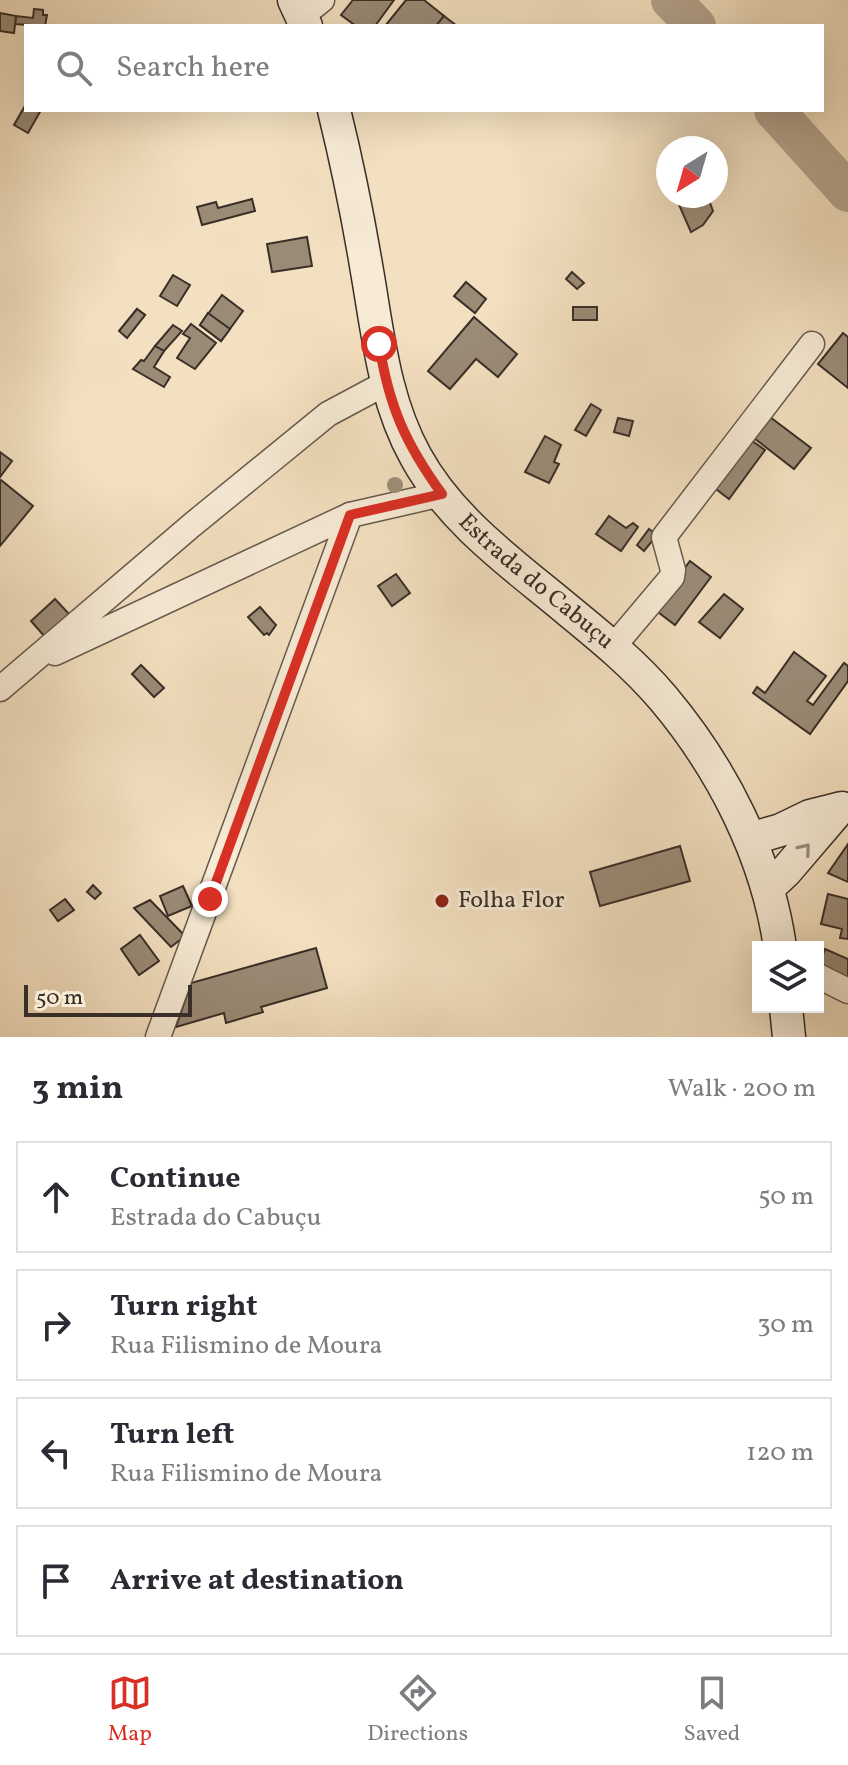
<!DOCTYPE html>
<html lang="en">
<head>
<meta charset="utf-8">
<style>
	:root { --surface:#fff; --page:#f2f2f3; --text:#2b2b33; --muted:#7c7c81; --line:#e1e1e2; --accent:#d93025 }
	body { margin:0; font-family:Vollkorn,serif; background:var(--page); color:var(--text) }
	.controls { position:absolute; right:24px; bottom:24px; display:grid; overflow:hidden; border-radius:0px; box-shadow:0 8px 32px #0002 }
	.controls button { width:72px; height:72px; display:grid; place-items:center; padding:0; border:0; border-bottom:2px solid var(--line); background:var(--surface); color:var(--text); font:40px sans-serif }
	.compass { position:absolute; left:656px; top:136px; width:72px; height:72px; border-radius:50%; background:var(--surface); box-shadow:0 8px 32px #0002; rotate:217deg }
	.scale { position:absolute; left:24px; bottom:20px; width:168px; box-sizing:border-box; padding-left:8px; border:4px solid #3a2e28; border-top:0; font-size:22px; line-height:28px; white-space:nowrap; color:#3a2e28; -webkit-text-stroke:6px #f7ebd6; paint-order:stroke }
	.stop { position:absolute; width:24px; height:24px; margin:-18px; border:6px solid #d93025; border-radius:50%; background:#fff }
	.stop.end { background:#d93025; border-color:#fff; box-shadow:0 2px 8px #0008 }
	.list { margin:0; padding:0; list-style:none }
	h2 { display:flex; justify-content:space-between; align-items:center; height:104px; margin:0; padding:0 32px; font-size:34px }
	h2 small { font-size:26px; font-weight:400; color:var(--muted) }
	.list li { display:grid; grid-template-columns:52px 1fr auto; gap:24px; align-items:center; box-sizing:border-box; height:112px; margin:0 16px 16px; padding:0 16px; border:2px solid var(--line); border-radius:0px }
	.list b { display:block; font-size:30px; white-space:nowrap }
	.list p { margin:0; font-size:26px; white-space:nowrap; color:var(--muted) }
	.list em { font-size:26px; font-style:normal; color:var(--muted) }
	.icon { flex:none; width:44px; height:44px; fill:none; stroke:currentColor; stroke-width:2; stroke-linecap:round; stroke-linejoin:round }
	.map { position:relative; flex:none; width:848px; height:1037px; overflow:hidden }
	.search { position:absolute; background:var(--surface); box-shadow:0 8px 32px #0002; left:24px; right:24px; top:24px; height:88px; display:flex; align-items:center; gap:20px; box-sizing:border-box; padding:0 28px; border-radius:0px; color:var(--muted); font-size:30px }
	.sheet { height:616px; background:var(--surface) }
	nav { display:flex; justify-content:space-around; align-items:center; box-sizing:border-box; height:112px; border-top:2px solid var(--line); background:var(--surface); font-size:22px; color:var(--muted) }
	nav a { display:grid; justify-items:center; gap:4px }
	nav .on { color:var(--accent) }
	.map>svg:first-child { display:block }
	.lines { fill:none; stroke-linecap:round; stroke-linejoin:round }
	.river { stroke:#b4a38c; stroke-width:40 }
	.building { fill:#9a8b77; stroke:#3a2e28; stroke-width:2 }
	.street-casing { stroke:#685a4e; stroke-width:27 }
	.secondary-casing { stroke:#3a2e28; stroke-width:35 }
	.street { stroke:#f7ebd6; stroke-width:24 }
	.secondary { stroke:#f7ebd6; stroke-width:32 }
	.tree { fill:#9e8f7a }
	.oneway { stroke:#988c7f }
	.route { stroke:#d93025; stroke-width:10 }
	.poi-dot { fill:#8f2418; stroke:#f7ebd6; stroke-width:3 }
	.labels { text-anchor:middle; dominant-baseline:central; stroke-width:6; stroke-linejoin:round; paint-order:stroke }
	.street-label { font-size:24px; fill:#3a2e28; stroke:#f7ebd6 }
	.poi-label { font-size:24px; fill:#3a2e28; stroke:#f7ebd6; text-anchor:start }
</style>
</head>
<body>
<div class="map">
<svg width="848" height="1037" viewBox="0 0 848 1037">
	<rect width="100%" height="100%" fill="#f3e0c0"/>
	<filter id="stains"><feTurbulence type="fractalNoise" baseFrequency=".0025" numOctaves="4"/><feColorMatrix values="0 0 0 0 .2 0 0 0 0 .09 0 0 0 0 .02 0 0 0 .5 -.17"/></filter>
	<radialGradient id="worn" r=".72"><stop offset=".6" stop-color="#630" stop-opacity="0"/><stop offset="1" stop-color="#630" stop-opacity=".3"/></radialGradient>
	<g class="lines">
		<g class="river">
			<path d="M671 0 696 26"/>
			<path d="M774 110 848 192"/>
		</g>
	</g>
	<g class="building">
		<path d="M353 0H394L375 26H356L341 15Z"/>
		<path d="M406 0H424L444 16 436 26H385Z"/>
		<path d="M34 9 43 10V15H47L45 26 15 24 16 16 33 18Z"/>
		<path d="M0 13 16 16 14 33 0 31Z"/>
		<path d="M444 16 457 26H436Z"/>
		<path d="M26 104V110H41L28 133 14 125Z"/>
		<path d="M680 196H699L702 203 709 200 713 211 703 225 691 232 676 198Z"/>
		<path d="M252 199 255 211 202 225 197 207 216 202 218 208Z"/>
		<path d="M307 237 312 266 272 272 267 244Z"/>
		<path d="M572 272 584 283 577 289 566 279Z"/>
		<path d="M173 275 190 285 177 306 160 296Z"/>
		<path d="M466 282 486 299 475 313 454 296Z"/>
		<path d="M222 295 243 311 221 341 200 325Z"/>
		<rect x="573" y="307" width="24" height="13"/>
		<path d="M137 309 145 315 133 330 125 324Z"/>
		<path d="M137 309 145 315 127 338 119 331Z"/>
		<path d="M208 313 230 329 221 341 200 325Z"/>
		<path d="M474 317 517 354 498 377 476 359 450 389 428 371Z"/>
		<path d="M191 324 216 343 195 369 177 358 190 338 183 334Z"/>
		<path d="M173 325 182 331 164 351 155 346Z"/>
		<path d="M843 333 848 337V388L818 364Z"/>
		<path d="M155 346 164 351 154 367 170 377 164 387 133 369 141 360 144 361Z"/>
		<path d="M591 404 601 410 586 436 575 430Z"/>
		<path d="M770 417 811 448 794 469 754 438Z"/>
		<path d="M618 418 633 421 629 436 614 432Z"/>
		<path d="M545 436 561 445 554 462 559 464 549 483 525 472Z"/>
		<path d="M748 438 765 450 729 499 712 486Z"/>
		<path d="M0 452 12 461 0 477Z"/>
		<path d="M1 480 33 506 0 546V482Z"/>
		<path d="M609 516 626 528 633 523 638 527 621 551 596 534Z"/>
		<path d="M649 529 657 535 644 551 637 545Z"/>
		<path d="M690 561 711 577 675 625 654 609Z"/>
		<path d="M396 574 410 593 392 606 378 586Z"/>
		<path d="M724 594 743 609 720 638 699 622Z"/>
		<path d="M55 599 69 614 45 637 31 621Z"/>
		<path d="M260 607 276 625 269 635 267 633 264 635 248 617Z"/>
		<path d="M794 652 826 676 807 701 813 705 844 663 848 666V681L810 734 753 693 757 687 765 693Z"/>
		<path d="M141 665 164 688 154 697 132 674Z"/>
		<path d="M848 844V882L828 873Z"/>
		<path d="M680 846 690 881 600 906 590 872Z"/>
		<path d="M93 885 101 893 95 899 87 892Z"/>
		<path d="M183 886 192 906 168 916 160 896Z"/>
		<path d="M828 894 848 899V939L840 938 842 929 821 924Z"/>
		<path d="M65 899 74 910 58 921 50 910Z"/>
		<path d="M150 900 185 936 171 947 134 908Z"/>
		<path d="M140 935 159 961 139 975 121 949Z"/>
		<path d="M316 948 327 988 261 1007 263 1012 226 1023 224 1013 176 1027 191 983Z"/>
		<path d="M825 949 848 959V982L818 969Z"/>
	</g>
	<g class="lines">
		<defs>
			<g id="street">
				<path d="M302 16 322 0"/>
				<path d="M613 647 672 577 673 570 664 537 812 344"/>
				<path d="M55 653 350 515"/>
				<path d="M0 689 192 525 328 414 386 383"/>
				<path d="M818 976 848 991"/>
				<path d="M158 1037 350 515 442 494"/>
			</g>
			<g id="secondary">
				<path d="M294 0 306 26"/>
				<path id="s1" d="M334 110C347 163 358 217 367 271 378 334 384 400 416 457 451 521 514 565 569 611 602 638 635 665 663 698 722 768 767 856 780 947"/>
				<path d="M750 839 781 830 810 816 842 808"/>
				<path d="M769 887 786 871 839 809"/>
				<path d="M786 1007 789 1037"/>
			</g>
		</defs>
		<use href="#street" class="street-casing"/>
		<use href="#secondary" class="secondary-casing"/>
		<use href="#street" class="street"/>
		<use href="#secondary" class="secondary"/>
	</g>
	<circle class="tree" cx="395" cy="485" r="8"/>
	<defs><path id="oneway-chevron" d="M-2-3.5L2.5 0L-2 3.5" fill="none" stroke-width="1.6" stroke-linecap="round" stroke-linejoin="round" transform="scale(2)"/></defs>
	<use class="oneway" href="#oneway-chevron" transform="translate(805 849) rotate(-50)"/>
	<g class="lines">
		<path class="route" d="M210 899 350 515 442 494C405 443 389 406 379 344"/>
	</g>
	<circle class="poi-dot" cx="442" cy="901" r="8"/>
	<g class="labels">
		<g class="street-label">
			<text stroke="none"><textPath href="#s1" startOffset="532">Estrada do Cabuçu</textPath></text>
		</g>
		<g class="poi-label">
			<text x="458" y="901">Folha Flor</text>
		</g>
	</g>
	<rect width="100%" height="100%" filter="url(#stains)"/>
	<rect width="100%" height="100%" fill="url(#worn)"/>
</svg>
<div class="controls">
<button><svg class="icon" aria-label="layers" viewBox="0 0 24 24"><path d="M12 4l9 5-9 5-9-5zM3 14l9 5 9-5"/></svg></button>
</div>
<svg class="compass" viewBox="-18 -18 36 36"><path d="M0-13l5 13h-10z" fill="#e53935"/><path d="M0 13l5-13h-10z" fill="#7c7c81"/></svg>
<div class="scale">50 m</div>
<div class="stop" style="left:379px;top:344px"></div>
<div class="stop end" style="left:210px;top:899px"></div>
<div class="search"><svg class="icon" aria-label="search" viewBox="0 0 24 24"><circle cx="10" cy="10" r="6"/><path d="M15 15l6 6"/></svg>Search here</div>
</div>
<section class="sheet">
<h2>3 min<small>Walk · 200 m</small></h2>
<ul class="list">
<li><svg class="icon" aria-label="ahead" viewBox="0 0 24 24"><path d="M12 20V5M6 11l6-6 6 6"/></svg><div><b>Continue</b><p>Estrada do Cabuçu</p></div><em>50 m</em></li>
<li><svg class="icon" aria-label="right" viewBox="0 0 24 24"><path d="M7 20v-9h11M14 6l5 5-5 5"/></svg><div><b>Turn right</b><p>Rua Filismino de Moura</p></div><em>30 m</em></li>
<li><svg class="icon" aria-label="left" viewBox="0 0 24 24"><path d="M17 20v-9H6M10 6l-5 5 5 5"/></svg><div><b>Turn left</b><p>Rua Filismino de Moura</p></div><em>120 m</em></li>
<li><svg class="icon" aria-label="arrive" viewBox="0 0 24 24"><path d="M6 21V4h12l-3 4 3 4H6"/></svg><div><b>Arrive at destination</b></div></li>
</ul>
</section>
<nav>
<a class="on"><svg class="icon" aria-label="map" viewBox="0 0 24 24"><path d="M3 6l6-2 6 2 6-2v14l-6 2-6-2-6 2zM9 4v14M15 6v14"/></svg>Map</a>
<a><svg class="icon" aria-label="directions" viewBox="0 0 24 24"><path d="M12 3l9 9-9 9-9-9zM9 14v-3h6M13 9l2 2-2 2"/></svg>Directions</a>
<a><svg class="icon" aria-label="saved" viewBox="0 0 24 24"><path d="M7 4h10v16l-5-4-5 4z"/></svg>Saved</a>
</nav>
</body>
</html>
